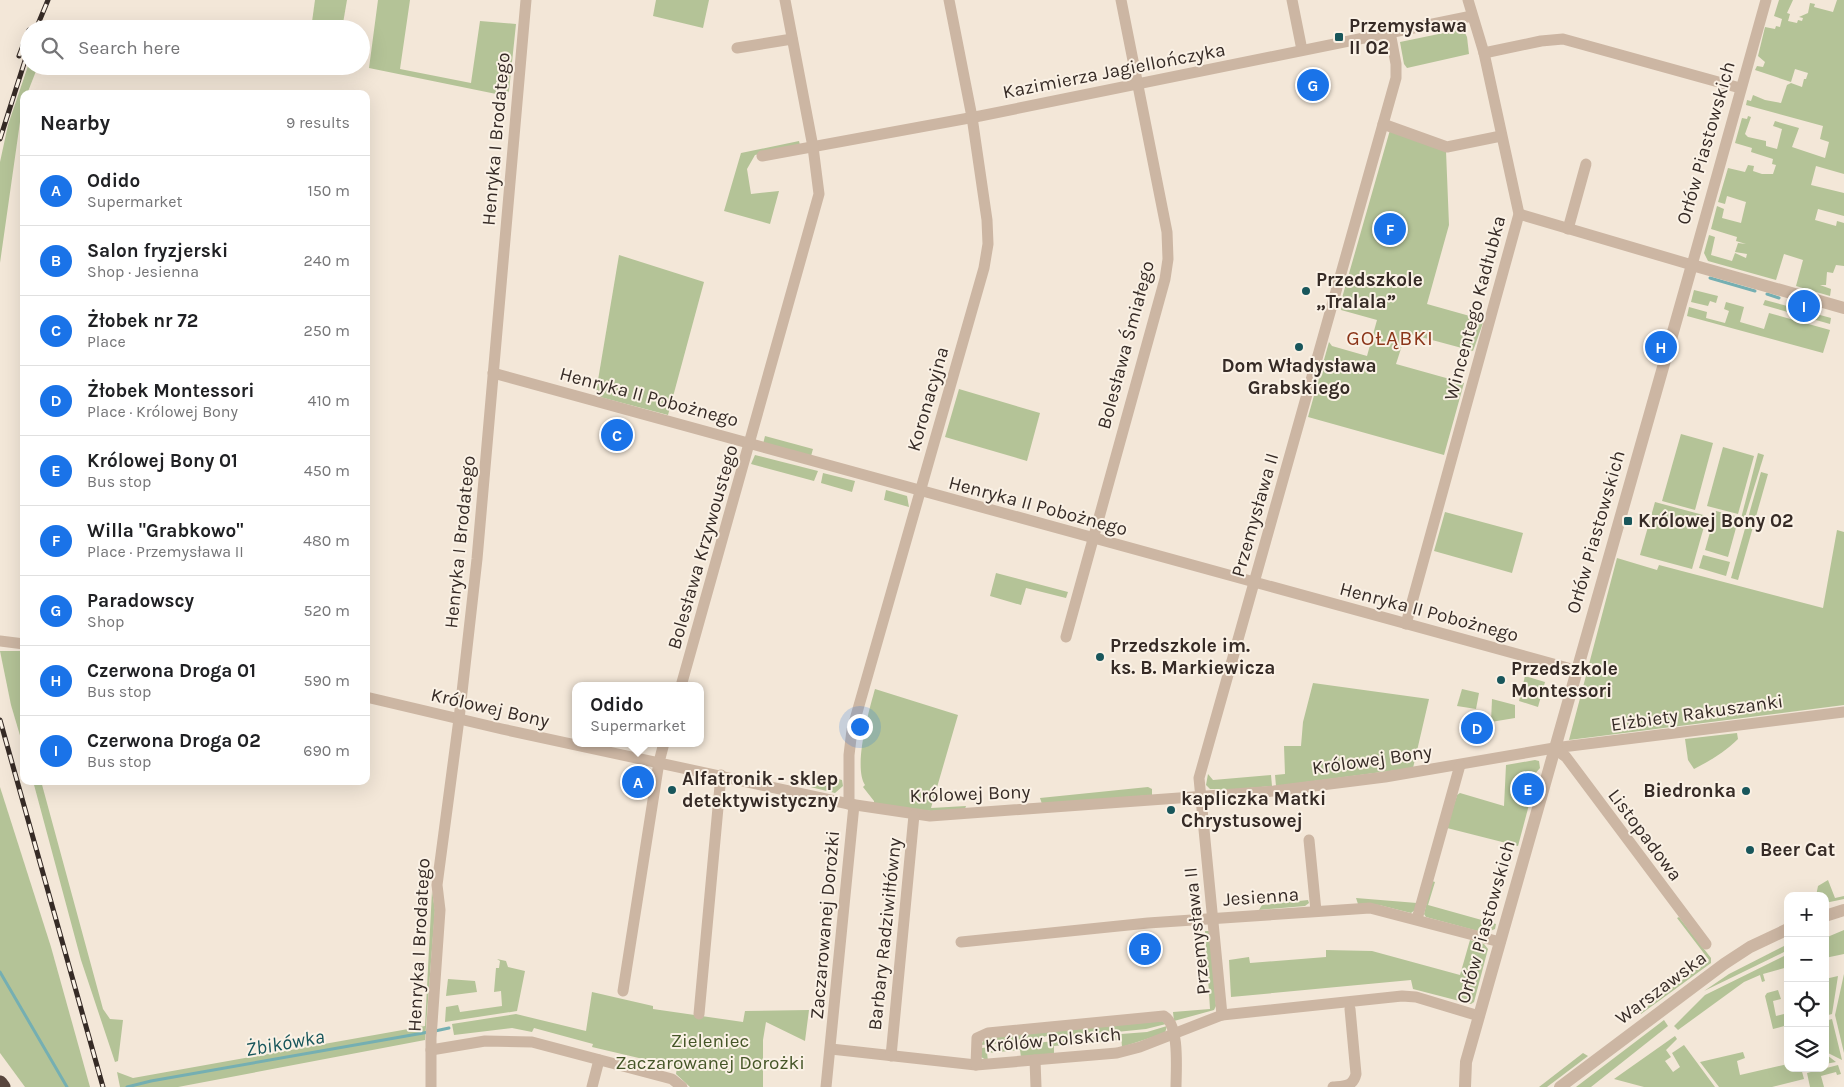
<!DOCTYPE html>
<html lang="en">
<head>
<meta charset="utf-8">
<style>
	:root { --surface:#fff; --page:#f6f6f6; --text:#202124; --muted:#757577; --line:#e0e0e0; --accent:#1a73e8 }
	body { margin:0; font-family:Karla,sans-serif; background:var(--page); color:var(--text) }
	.controls { position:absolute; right:15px; bottom:15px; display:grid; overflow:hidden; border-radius:10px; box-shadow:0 5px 20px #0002 }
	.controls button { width:45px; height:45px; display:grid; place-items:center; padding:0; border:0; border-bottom:1px solid var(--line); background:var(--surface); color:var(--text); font:25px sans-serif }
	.you { position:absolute; left:859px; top:726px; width:18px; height:18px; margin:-12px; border:4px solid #fff; border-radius:50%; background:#1a73e8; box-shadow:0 0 0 8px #1a73e833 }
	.badge { display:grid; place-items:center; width:32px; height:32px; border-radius:50%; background:var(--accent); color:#fff; font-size:16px; font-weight:700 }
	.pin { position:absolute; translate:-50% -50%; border:2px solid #fff; box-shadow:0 1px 5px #0006 }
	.popup { position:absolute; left:572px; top:682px; width:132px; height:65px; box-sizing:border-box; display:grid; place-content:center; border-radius:10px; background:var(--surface); filter:drop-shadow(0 1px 4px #0005); font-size:16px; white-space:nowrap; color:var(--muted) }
	.popup b { font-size:19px; color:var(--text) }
	.popup::after { content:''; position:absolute; left:50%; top:100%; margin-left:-10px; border:10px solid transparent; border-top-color:var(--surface) }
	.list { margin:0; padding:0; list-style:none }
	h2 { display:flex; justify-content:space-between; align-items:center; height:65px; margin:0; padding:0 20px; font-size:21px }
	h2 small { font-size:16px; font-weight:400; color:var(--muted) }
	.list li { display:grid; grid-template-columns:32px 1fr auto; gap:15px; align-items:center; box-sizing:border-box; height:70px; padding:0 20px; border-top:1px solid var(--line) }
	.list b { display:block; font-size:19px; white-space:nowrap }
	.list p { margin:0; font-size:16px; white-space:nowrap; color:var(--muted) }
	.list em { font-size:16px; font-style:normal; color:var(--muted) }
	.icon { flex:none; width:28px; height:28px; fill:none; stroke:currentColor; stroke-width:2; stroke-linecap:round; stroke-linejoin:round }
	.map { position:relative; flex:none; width:1844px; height:1087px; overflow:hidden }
	.search { position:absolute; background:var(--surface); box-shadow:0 5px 20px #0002; left:20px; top:20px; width:350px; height:55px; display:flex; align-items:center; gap:12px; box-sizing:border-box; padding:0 18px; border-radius:28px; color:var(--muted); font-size:19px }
	.panel { position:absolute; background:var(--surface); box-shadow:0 5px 20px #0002; left:20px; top:90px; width:350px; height:695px; border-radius:10px }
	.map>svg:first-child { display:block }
	.green { fill:#b4c397 }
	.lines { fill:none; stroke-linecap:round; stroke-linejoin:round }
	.stream { stroke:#75afb2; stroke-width:3 }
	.minor { stroke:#ccb6a3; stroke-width:11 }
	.tertiary { stroke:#ccb6a3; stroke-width:12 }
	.motorway { stroke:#58453c; stroke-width:15 }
	.rail-casing { stroke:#362b26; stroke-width:5 }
	.rail { stroke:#faf1e5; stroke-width:3; stroke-dasharray:9; stroke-linecap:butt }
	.poi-dot { fill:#18565b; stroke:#faf1e5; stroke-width:2 }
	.labels { text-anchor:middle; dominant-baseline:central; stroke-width:4; stroke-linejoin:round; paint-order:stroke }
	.poi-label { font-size:19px; font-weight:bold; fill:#362b26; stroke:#faf1e5; text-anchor:start }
	.street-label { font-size:19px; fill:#362b26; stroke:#faf1e5 }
	.park-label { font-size:19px; fill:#455628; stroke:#faf1e5 }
	.water-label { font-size:20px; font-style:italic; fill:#18565b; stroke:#faf1e5 }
	.quarter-label { font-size:21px; letter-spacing:1px; fill:#8b3519; stroke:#faf1e5 }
</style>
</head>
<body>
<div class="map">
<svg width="1844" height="1087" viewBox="0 0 1844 1087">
	<rect width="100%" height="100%" fill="#f3e7d8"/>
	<g class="green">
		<path d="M315 0H347L342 29H311Z"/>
		<path d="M378 0H410L400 69 471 83 480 21 516 24 509 91 506 96 369 68Z"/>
		<path d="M656 0H709L703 28 653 16Z"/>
		<path d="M1779 0H1793L1787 13 1790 14 1788 21 1797 23 1798 20 1802 21 1803 18 1799 17 1808 13 1810 3 1815 4 1814 7 1833 12 1837 0H1844V174L1816 166 1811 185 1844 193V216L1818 209 1815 220 1836 226 1837 221 1844 223V266L1836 265 1833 273 1827 272 1826 285H1820L1831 289 1830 296 1796 286 1803 260 1784 254 1776 280 1708 261 1704 253 1709 235 1715 237 1711 255 1732 261 1735 253 1746 258 1747 254 1735 252 1738 243 1746 244 1736 241 1737 237 1711 229 1717 206 1724 209 1722 218 1741 223 1746 202 1727 196 1725 204 1718 202 1728 168 1745 172 1748 165 1754 166 1753 171 1762 174H1773L1776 165 1772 164 1773 159 1751 152 1752 148 1735 143 1742 118 1747 119 1748 116 1751 117 1745 134 1748 137 1766 141V146L1777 149 1782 129 1773 126 1775 121 1799 128 1792 147 1825 158 1829 142 1820 139 1823 126 1746 105 1747 100 1751 101 1753 95 1765 100 1781 103 1787 85 1791 83 1802 87 1804 79H1806L1808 73 1795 69 1791 82 1755 70 1757 66 1763 67 1765 62 1758 56 1765 27 1775 29 1776 26 1780 27 1782 19 1774 16Z"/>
		<path d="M1463 29 1467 37 1469 54 1407 68 1404 64 1400 42Z"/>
		<path d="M29 63V66H38L27 94H24V107L20 122 0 263V162L8 125Z"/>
		<path d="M1390 130 1446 151 1449 225 1427 304 1484 320 1473 351 1406 333 1396 364 1464 383 1444 455 1308 417 1329 342 1332 346 1367 356 1377 320 1341 310 1342 298Z"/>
		<path d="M799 141 800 145 755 155 747 169 751 194 779 191 770 224 724 211 741 153Z"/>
		<path d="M619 255 704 282 668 415 600 397 596 392Z"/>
		<path d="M1694 290 1718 296 1716 303 1710 301 1708 306 1691 302Z"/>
		<path d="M1765 300 1831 318 1830 324 1763 305Z"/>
		<path d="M1726 302 1744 307 1740 322 1764 329 1769 313 1830 330 1823 353 1687 316 1689 307 1707 312 1706 318 1725 323 1729 311 1724 309Z"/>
		<path d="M959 389 1040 413 1027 461 945 437Z"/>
		<path d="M1681 434 1713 443 1695 510 1662 501Z"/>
		<path d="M765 436 813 449 811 456 763 444Z"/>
		<path d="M1723 447 1754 456 1738 514 1707 506Z"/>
		<path d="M1758 453 1764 455 1742 527 1739 526Z"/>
		<path d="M755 455 818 471 814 481 751 464Z"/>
		<path d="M1761 472 1768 474 1738 580 1731 578Z"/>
		<path d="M823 473 855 481 852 492 821 483Z"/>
		<path d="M886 490 907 496 909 507 884 500Z"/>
		<path d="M1655 502 1707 516 1692 569 1640 555Z"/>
		<path d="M1716 511 1739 517 1728 557 1705 550Z"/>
		<path d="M1445 512 1523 533 1512 573 1434 551Z"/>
		<path d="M1837 530 1844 532V705L1569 740 1617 558 1657 570 1659 565 1823 608Z"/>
		<path d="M1703 555 1730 562 1726 576 1699 568Z"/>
		<path d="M996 573 1068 592 1066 598 1026 588 1021 605 990 596Z"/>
		<path d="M0 651H24V749L11 705Z"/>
		<path d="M1525 676 1545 682 1538 707 1519 701Z"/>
		<path d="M1313 683 1429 699 1413 768 1276 786 1275 775 1285 774 1284 746H1301L1303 722Z"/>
		<path d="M875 689 958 715 931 808 966 806 965 809 931 811 874 804V801L863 787 865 785C853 767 869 710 875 689Z"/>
		<path d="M1462 689 1479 693 1476 709 1457 706Z"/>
		<path d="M1492 699 1515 705V718L1491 722Z"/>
		<path d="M1737 733 1738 739C1726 751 1710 761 1694 769L1688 760 1685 739Z"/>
		<path d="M1535 760 1539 761 1540 768 1534 775 1531 786 1527 785 1525 792 1529 793 1530 801 1518 846 1447 828 1457 795 1460 793 1504 806 1506 765Z"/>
		<path d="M1208 774 1213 780 1271 775 1272 786 1217 791V789H1210L1206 785Z"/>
		<path d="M831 777 842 780 843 786 835 793 794 783 795 779 824 785 830 783Z"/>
		<path d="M33 781H41L103 1009 110 1019 123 1020 118 1061 115 1062 81 960Z"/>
		<path d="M0 787 51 947 90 1087H25L0 1053Z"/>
		<path d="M1148 787 1152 789V795L1042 804 1040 798Z"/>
		<path d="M1828 880 1835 898 1844 896V899L1825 903V896H1816L1818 886Z"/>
		<path d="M1432 881 1435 882 1428 905 1496 924 1495 929 1485 933 1426 917 1424 914Z"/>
		<path d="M432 891 435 910 425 1040 178 1087H120L117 1072 133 1078 425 1026Z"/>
		<path d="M1356 898 1417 903 1415 910 1411 913 1379 905 1358 904Z"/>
		<path d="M1308 900 1309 903 1305 906 1259 910 1262 905Z"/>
		<path d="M1679 917 1711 958V963L1641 1014 1640 1012 1709 960 1677 918Z"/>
		<path d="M1844 930V954L1825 958V938Z"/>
		<path d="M1205 931H1210L1216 1006 1214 1010 1174 1021 1173 1012 1210 1009Z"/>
		<path d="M1470 940 1484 944 1488 949 1474 1002 1471 1004 1413 989 1411 980 1231 997 1229 960 1249 957 1250 963 1326 957V950L1372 951 1460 975Z"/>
		<path d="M1788 944V950L1704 991 1729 974Z"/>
		<path d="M1788 954V967L1763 974 1765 981 1762 982 1760 975 1744 982 1678 1030 1674 1026 1705 995Z"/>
		<path d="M497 959 506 961 508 967 525 971 517 1011 445 1022 446 1007 458 1005 460 1012 502 1006 501 991 494 992 496 968H499L500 961Z"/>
		<path d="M1844 974V1053L1835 1015Z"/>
		<path d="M1838 976 1832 1014 1825 1016V979Z"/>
		<path d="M448 979 475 981 477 992 446 996Z"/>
		<path d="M1778 990 1781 999 1773 1001 1776 1016 1788 1013V1025L1773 1029 1765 996 1767 993Z"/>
		<path d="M592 992 653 1006V1009L743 1022 745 1011 809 1010 805 1041 766 1022 763 1040V1087H690L676 1074 677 1067 592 1047 593 1044 534 1028 532 1032 512 1028 454 1035 452 1024 516 1014 586 1031Z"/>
		<path d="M1832 1019 1842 1060 1828 1053 1827 1055 1836 1062 1825 1064V1021Z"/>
		<path d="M1664 1020 1668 1026 1591 1087H1576Z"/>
		<path d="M1162 1021 1166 1024 1146 1029 1047 1039V1036L1043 1037V1039H1026V1041L981 1045 985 1038Z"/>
		<path d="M1167 1026 1165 1033 1122 1047 1121 1034 1147 1032Z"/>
		<path d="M1118 1035 1119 1040 1054 1046V1054L1021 1057 1020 1050 987 1053 988 1061 981 1057V1048Z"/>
		<path d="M1675 1036 1677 1039 1666 1050 1671 1057 1665 1061 1673 1072 1680 1067 1672 1053 1684 1045 1715 1087H1644L1614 1079Z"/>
		<path d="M1743 1052 1745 1058 1737 1061 1740 1075 1788 1064V1068H1801L1804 1079 1772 1087H1719L1700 1062Z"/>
		<path d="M1583 1053 1588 1056 1547 1087H1539Z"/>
		<path d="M1838 1065 1841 1074 1837 1075 1836 1072 1821 1076 1824 1087H1810L1807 1073Z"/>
	</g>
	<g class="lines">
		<g class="stream">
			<path d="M1710 278 1755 291"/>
			<path d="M1767 294 1779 298"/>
			<path d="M0 972 67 1087"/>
			<path d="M435 1031 449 1028"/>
			<path d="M127 1087 151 1081 429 1032"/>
		</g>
		<g class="minor">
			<path d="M1292 0 1302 50"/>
			<path d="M737 48 792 39"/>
			<path d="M1484 53 1541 41 1563 39 1740 88"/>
			<path d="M1383 124 1447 147 1501 136"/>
			<path d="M762 156 980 116 1472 16"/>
			<path d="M1519 214 1692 265 1766 0"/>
			<path d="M1568 229 1586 164"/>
			<path d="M493 373 1575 670"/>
			<path d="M1406 624 1519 214 1484 53 1468 0"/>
			<path d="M1066 637 1165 279 1168 259 1167 232 1121 0"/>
			<path d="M0 641 24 644"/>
			<path d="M681 686 819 194 813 147 785 0"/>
			<path d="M366 697 502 729 849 804 930 816 1274 791 1385 777 1554 748 1844 712"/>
			<path d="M1554 748 1566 757 1706 944"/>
			<path d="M849 804V755L852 730 984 268 988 244 987 220 972 117 949 0"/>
			<path d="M1309 840 1316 911"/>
			<path d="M1417 919 1460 765"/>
			<path d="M961 942 1148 923 1370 908 1500 942"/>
			<path d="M623 991 659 762 664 743"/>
			<path d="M699 1014 721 775"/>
			<path d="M1222 1015 1199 778 1396 78V64L1390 32"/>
			<path d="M831 1049 976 1065 1117 1053 1140 1047 1222 1015 1402 996 1416 997 1479 1016"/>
			<path d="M431 1050 485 1041 532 1042 672 1079 682 1087"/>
			<path d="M891 1056 914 815"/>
			<path d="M1035 1060 1036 1087"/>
			<path d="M976 1065 977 1038 988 1033 1164 1016C1180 1025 1176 1071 1176 1087"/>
			<path d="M431 1087V1038L440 910 437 885 459 719 477 559 526 0"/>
			<path d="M592 1087 599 1060"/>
			<path d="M826 1087 854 805"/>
			<path d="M1333 1087C1344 1086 1353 1087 1356 1074L1350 1009"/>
		</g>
		<g class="tertiary">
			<path d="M1825 916 1844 910"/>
			<path d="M1465 1087 1466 1062 1692 265 1844 308"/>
			<path d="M1560 1087 1724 964 1750 947 1788 929"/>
		</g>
		<path class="motorway" d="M0 1083 3 1087"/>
		<defs>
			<g id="rail">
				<path d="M36 29 48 0"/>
				<path d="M19 56 29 30"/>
				<path d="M0 139 29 48"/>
				<path d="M0 720 103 1087"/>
			</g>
		</defs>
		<use href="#rail" class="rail-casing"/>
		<use href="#rail" class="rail"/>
	</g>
	<g class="poi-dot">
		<rect x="1334" y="32" width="10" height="10" rx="2.5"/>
		<circle cx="1306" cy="291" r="5"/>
		<circle cx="1299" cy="347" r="5"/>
		<rect x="1623" y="516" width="10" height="10" rx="2.5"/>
		<circle cx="1100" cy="657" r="5"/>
		<circle cx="1501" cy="680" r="5"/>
		<circle cx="672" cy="790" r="5"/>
		<circle cx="1746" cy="791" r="5"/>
		<circle cx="1171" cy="810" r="5"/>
		<circle cx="1750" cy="850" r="5"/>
	</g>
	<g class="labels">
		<g class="poi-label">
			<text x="1349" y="26">Przemysława<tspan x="1349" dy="22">II 02</tspan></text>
			<text x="1316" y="280">Przedszkole<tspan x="1316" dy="22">„Tralala”</tspan></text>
			<text x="1299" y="366" text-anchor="middle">Dom Władysława<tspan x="1299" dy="22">Grabskiego</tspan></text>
			<text x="1638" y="521">Królowej Bony 02</text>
			<text x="1110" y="646">Przedszkole im.<tspan x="1110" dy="22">ks. B. Markiewicza</tspan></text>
			<text x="1511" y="669">Przedszkole<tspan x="1511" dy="22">Montessori</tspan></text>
			<text x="682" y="779">Alfatronik - sklep<tspan x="682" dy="22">detektywistyczny</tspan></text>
			<text x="1736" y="791" text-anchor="end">Biedronka</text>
			<text x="1181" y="799">kapliczka Matki<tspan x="1181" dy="22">Chrystusowej</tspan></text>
			<text x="1760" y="850">Beer Cat</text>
		</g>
		<g class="street-label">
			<text transform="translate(1114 71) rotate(-11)">Kazimierza Jagiellończyka</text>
			<text transform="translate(496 139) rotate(-85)">Henryka I Brodatego</text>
			<text transform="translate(1706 143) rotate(-74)">Orłów Piastowskich</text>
			<text transform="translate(1475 308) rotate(-75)">Wincentego Kadłubka</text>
			<text transform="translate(1126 345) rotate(-75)">Bolesława Śmiałego</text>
			<text transform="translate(649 397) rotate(15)">Henryka II Pobożnego</text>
			<text transform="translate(928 399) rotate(-74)">Koronacyjna</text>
			<text transform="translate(1038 506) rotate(15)">Henryka II Pobożnego</text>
			<text transform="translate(1255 515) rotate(-74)">Przemysława II</text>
			<text transform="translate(1596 532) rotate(-74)">Orłów Piastowskich</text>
			<text transform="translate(460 542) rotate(-84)">Henryka I Brodatego</text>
			<text transform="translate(703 547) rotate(-74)">Bolesława Krzywoustego</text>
			<text transform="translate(1429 612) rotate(15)">Henryka II Pobożnego</text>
			<text transform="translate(490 708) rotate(13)">Królowej Bony</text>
			<text transform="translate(1697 713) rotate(-8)">Elżbiety Rakuszanki</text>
			<text transform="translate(1372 760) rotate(-8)">Królowej Bony</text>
			<text transform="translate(970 794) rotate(-2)">Królowej Bony</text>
			<text transform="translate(1645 835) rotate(53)">Listopadowa</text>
			<text transform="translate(1261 897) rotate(-4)">Jesienna</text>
			<text transform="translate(1486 922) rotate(-74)">Orłów Piastowskich</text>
			<text transform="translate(825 925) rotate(-85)">Zaczarowanej Dorożki</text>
			<text transform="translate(1197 931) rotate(-96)">Przemysława II</text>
			<text transform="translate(885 934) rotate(-84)">Barbary Radziwiłłówny</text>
			<text transform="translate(419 945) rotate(-87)">Henryka I Brodatego</text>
			<text transform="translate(1661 988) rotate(-37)">Warszawska</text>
			<text transform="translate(1053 1040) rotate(-5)">Królów Polskich</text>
		</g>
		<g class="park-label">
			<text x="710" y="1041">Zieleniec<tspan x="710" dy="22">Zaczarowanej Dorożki</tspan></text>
		</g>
		<g class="water-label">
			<text transform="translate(285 1043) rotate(-10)">Żbikówka</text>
		</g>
		<g class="quarter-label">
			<text x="1390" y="338">GOŁĄBKI</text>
		</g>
	</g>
</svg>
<div class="controls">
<button>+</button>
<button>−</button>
<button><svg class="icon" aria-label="locate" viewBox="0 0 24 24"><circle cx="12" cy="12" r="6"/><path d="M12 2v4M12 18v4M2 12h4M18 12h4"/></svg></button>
<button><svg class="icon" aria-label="layers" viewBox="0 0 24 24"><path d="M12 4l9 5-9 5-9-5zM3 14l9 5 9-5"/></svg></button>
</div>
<div class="you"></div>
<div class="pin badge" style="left:638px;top:782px">A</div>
<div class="popup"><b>Odido</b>Supermarket</div>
<div class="pin badge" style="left:1145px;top:949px">B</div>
<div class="pin badge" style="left:617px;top:435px">C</div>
<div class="pin badge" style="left:1477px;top:728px">D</div>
<div class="pin badge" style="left:1528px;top:789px">E</div>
<div class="pin badge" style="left:1390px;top:229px">F</div>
<div class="pin badge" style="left:1313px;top:85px">G</div>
<div class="pin badge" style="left:1661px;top:347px">H</div>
<div class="pin badge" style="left:1804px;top:306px">I</div>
<div class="search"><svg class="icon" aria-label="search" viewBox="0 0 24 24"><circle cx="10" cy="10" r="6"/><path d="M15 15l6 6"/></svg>Search here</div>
<section class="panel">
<h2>Nearby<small>9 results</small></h2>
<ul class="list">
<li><span class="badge">A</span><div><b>Odido</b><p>Supermarket</p></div><em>150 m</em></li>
<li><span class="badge">B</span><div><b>Salon fryzjerski</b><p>Shop · Jesienna</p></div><em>240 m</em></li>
<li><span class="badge">C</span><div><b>Żłobek nr 72</b><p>Place</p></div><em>250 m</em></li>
<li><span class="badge">D</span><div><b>Żłobek Montessori</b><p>Place · Królowej Bony</p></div><em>410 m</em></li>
<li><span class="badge">E</span><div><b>Królowej Bony 01</b><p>Bus stop</p></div><em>450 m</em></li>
<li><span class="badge">F</span><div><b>Willa &quot;Grabkowo&quot;</b><p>Place · Przemysława II</p></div><em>480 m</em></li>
<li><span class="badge">G</span><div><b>Paradowscy</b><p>Shop</p></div><em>520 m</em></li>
<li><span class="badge">H</span><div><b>Czerwona Droga 01</b><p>Bus stop</p></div><em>590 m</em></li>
<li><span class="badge">I</span><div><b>Czerwona Droga 02</b><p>Bus stop</p></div><em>690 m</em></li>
</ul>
</section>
</div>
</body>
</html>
